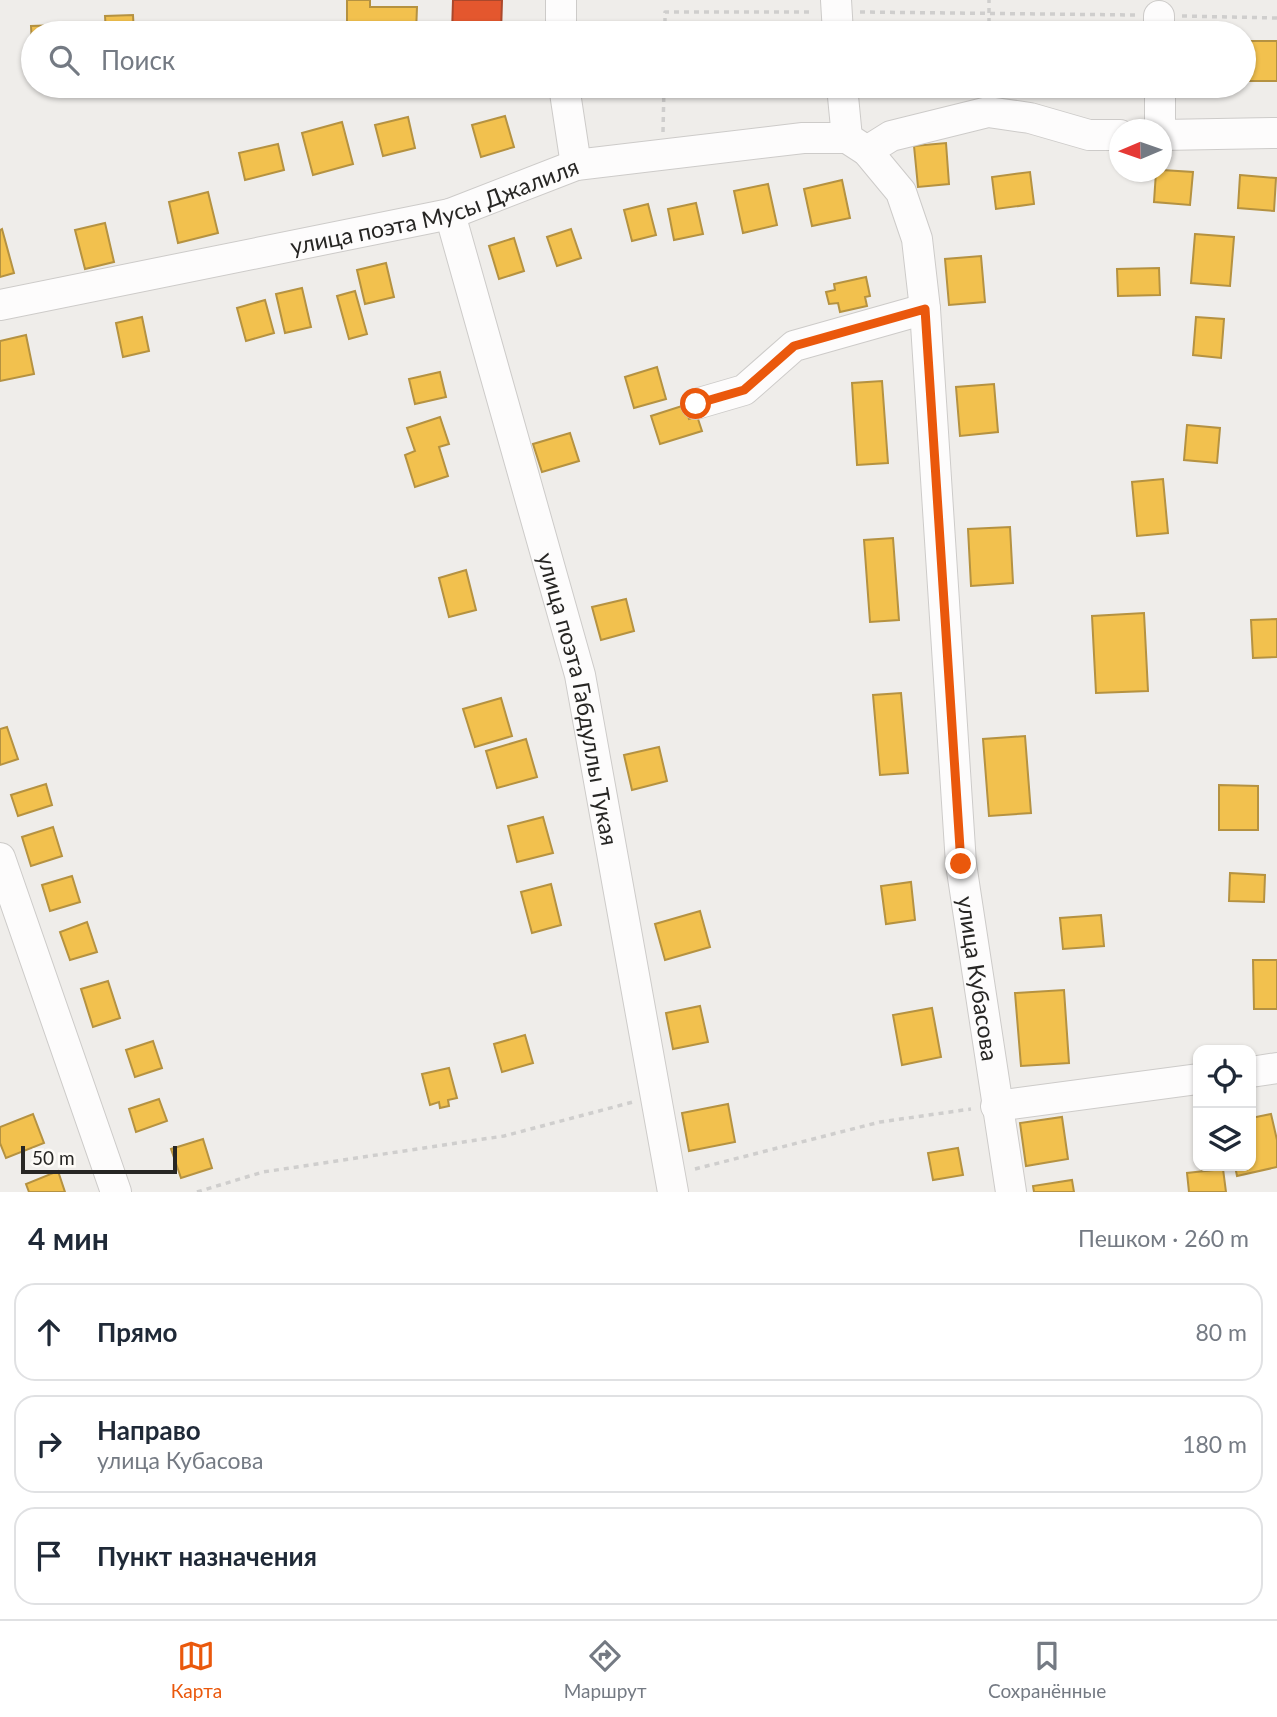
<!DOCTYPE html>
<html lang="ru">
<head>
<meta charset="utf-8">
<style>
	:root { --surface:#fff; --page:#f2f2f3; --text:#1f2937; --muted:#747a83; --line:#e0e1e3; --accent:#ea580c }
	body { margin:0; font-family:Lato,sans-serif; background:var(--page); color:var(--text) }
	.controls { position:absolute; right:21px; bottom:21px; display:grid; overflow:hidden; border-radius:14px; box-shadow:0 2px 5px #0004 }
	.controls button { width:63px; height:63px; display:grid; place-items:center; padding:0; border:0; border-bottom:2px solid var(--line); background:var(--surface); color:var(--text); font:35px sans-serif }
	.compass { position:absolute; left:1109px; top:119px; width:63px; height:63px; border-radius:50%; background:var(--surface); box-shadow:0 2px 5px #0004; rotate:268deg }
	.scale { position:absolute; left:21px; bottom:18px; width:156px; box-sizing:border-box; padding-left:7px; border:4px solid #272624; border-top:0; font-size:19px; line-height:24px; white-space:nowrap; color:#272624; -webkit-text-stroke:5px #fdfbf7; paint-order:stroke }
	.stop { position:absolute; width:21px; height:21px; margin:-16px; border:5px solid #ea580c; border-radius:50%; background:#fff }
	.stop.end { background:#ea580c; border-color:#fff; box-shadow:0 2px 7px #0008 }
	.list { margin:0; padding:0; list-style:none }
	h2 { display:flex; justify-content:space-between; align-items:center; height:91px; margin:0; padding:0 28px; font-size:30px }
	h2 small { font-size:23px; font-weight:400; color:var(--muted) }
	.list li { display:grid; grid-template-columns:46px 1fr auto; gap:21px; align-items:center; box-sizing:border-box; height:98px; margin:0 14px 14px; padding:0 14px; border:2px solid var(--line); border-radius:21px }
	.list b { display:block; font-size:26px; white-space:nowrap }
	.list p { margin:0; font-size:23px; white-space:nowrap; color:var(--muted) }
	.list em { font-size:23px; font-style:normal; color:var(--muted) }
	.icon { flex:none; width:38px; height:38px; fill:none; stroke:currentColor; stroke-width:2; stroke-linecap:round; stroke-linejoin:round }
	.map { position:relative; flex:none; width:1277px; height:1192px; overflow:hidden }
	.search { position:absolute; background:var(--surface); box-shadow:0 2px 5px #0004; left:21px; right:21px; top:21px; height:77px; display:flex; align-items:center; gap:18px; box-sizing:border-box; padding:0 24px; border-radius:38px; color:var(--muted); font-size:26px }
	.sheet { height:427px; background:var(--surface) }
	nav { display:flex; justify-content:space-around; align-items:center; box-sizing:border-box; height:98px; border-top:2px solid var(--line); background:var(--surface); font-size:19px; color:var(--muted) }
	nav a { display:grid; justify-items:center; gap:4px }
	nav .on { color:var(--accent) }
	.map>svg:first-child { display:block }
	.homes { fill:#f2c14e; stroke:#b59241; stroke-width:2 }
	.shops { fill:#e4572e; stroke:#ab482b; stroke-width:2 }
	.lines { fill:none; stroke-linecap:round; stroke-linejoin:round }
	.minor-casing { stroke:#cdcbc9; stroke-width:32 }
	.path { stroke:#cfcecd; stroke-width:3.5; stroke-dasharray:5 5; stroke-linecap:butt }
	.minor { stroke:#fdfcfc; stroke-width:30 }
	.route { stroke:#ea580c; stroke-width:9 }
	.labels { text-anchor:middle; dominant-baseline:central; stroke-width:7; stroke-linejoin:round; paint-order:stroke }
	.street-label { font-size:23px; fill:#272624; stroke:#fdfbf7 }
</style>
</head>
<body>
<div class="map">
<svg width="1277" height="1192" viewBox="0 0 1277 1192">
	<rect width="100%" height="100%" fill="#efedea"/>
	<g class="homes">
		<path d="M347 0H370V7H417L416 33H347Z"/>
		<path d="M133 15 134 33H106L105 16Z"/>
		<path d="M60 25 61 33H33V66L31 26Z"/>
		<rect x="1244" y="41" width="33" height="40"/>
		<path d="M505 116 514 147 481 157 472 125Z"/>
		<path d="M408 117 415 148 383 156 375 125Z"/>
		<path d="M342 122 353 164 313 175 302 133Z"/>
		<path d="M946 143 949 184 918 187 914 146Z"/>
		<path d="M278 144 284 170 245 180 239 153Z"/>
		<path d="M1162 170 1193 172 1190 205 1154 202 1156 172Z"/>
		<path d="M1030 172 1034 204 996 209 992 177Z"/>
		<path d="M1240 175 1276 178 1274 211 1238 208Z"/>
		<path d="M842 180 850 218 812 226 804 189Z"/>
		<path d="M768 184 777 225 743 233 734 191Z"/>
		<path d="M208 192 218 233 178 243 169 202Z"/>
		<path d="M696 203 703 234 674 240 668 209Z"/>
		<path d="M648 204 656 235 632 241 624 210Z"/>
		<path d="M105 223 114 262 85 269 75 230Z"/>
		<path d="M2 229 14 273 0 277V230Z"/>
		<path d="M571 229 581 258 557 266 547 237Z"/>
		<path d="M1195 234 1234 237 1230 286 1191 283Z"/>
		<path d="M514 238 524 271 499 279 489 246Z"/>
		<path d="M981 256 985 302 949 305 945 259Z"/>
		<path d="M386 263 394 297 365 304 357 270Z"/>
		<path d="M1159 268 1160 295 1118 296 1117 269Z"/>
		<path d="M866 277 870 296 865 297 867 306 840 312 838 303 829 304 826 292 835 290 834 284Z"/>
		<path d="M302 288 311 327 285 333 276 294Z"/>
		<path d="M355 291 367 334 349 339 337 296Z"/>
		<path d="M265 300 274 333 246 341 237 308Z"/>
		<path d="M142 317 149 351 123 357 116 323Z"/>
		<path d="M1196 317 1224 319 1221 358 1193 355Z"/>
		<path d="M26 335 34 374 0 381V341Z"/>
		<path d="M657 367 666 399 634 408 625 377Z"/>
		<path d="M440 372 446 397 415 404 409 379Z"/>
		<path d="M882 381 888 463 857 465 852 383Z"/>
		<path d="M994 384 998 432 960 436 956 387Z"/>
		<path d="M685 405 689 419 697 416 702 431 660 444 651 416Z"/>
		<path d="M440 417 449 444 439 447 448 476 415 487 405 455 415 451 407 428Z"/>
		<path d="M1187 425 1220 428 1217 463 1184 460Z"/>
		<path d="M570 433 579 461 542 472 533 444Z"/>
		<path d="M1163 479 1168 533 1137 536 1132 482Z"/>
		<path d="M1010 527 1013 583 971 586 968 529Z"/>
		<path d="M893 538 899 620 870 622 864 540Z"/>
		<path d="M466 570 476 610 449 617 439 578Z"/>
		<path d="M626 599 634 631 601 640 592 607Z"/>
		<path d="M1144 613 1148 691 1096 693 1092 616Z"/>
		<path d="M1277 619V657L1253 658 1251 620Z"/>
		<path d="M901 693 908 773 880 775 873 695Z"/>
		<path d="M501 698 512 736 475 747 463 709Z"/>
		<path d="M7 727 18 759 0 765V729Z"/>
		<path d="M1025 736 1031 813 989 816 983 739Z"/>
		<path d="M526 739 537 777 497 788 486 751Z"/>
		<path d="M659 747 667 781 632 790 624 755Z"/>
		<path d="M46 784 52 805 18 816 11 795Z"/>
		<path d="M1219 785 1258 786V830H1219Z"/>
		<path d="M543 817 553 853 517 862 508 826Z"/>
		<path d="M53 827 62 856 31 866 22 837Z"/>
		<path d="M1230 873 1265 875 1264 902 1229 901Z"/>
		<path d="M72 876 80 902 50 911 42 885Z"/>
		<path d="M911 882 915 920 886 924 881 886Z"/>
		<path d="M551 884 561 925 532 933 521 892Z"/>
		<path d="M700 911 710 947 665 960 655 924Z"/>
		<path d="M1101 915 1104 946 1063 949 1060 918Z"/>
		<path d="M87 922 97 952 70 960 60 932Z"/>
		<path d="M1253 960H1277V1009H1254Z"/>
		<path d="M108 981 120 1018 93 1027 81 989Z"/>
		<path d="M1064 990 1069 1063 1021 1066 1015 993Z"/>
		<path d="M700 1006 708 1042 673 1049 666 1013Z"/>
		<path d="M932 1008 941 1057 902 1065 893 1015Z"/>
		<path d="M525 1035 533 1063 502 1072 494 1044Z"/>
		<path d="M153 1041 162 1068 135 1077 126 1050Z"/>
		<path d="M449 1068 457 1098 448 1100 449 1106 440 1108 439 1102 430 1105 422 1074Z"/>
		<path d="M159 1099 167 1121 136 1132 129 1109Z"/>
		<path d="M728 1104 735 1142 689 1151 682 1113Z"/>
		<path d="M33 1114 44 1143 6 1158 0 1143V1127Z"/>
		<path d="M1271 1114 1277 1140V1167L1237 1176 1235 1166H1251V1118Z"/>
		<path d="M1062 1117 1068 1159 1026 1166 1020 1123Z"/>
		<path d="M203 1139 212 1168 181 1178 171 1149Z"/>
		<path d="M958 1148 963 1175 933 1180 928 1153Z"/>
		<path d="M1223 1169 1226 1192H1189L1187 1173Z"/>
		<path d="M58 1171 65 1192H29L26 1184Z"/>
		<path d="M1072 1180 1074 1192H1034L1033 1186Z"/>
	</g>
	<path class="shops" d="M453 0H502L501 33H452Z"/>
	<g class="lines">
		<defs>
			<g id="minor">
				<path d="M561 0V33"/>
				<path d="M836 0 838 33"/>
				<path d="M1159 16V33"/>
				<path d="M564 86 576 165"/>
				<path d="M842 86 847 138"/>
				<path d="M1160 86V130"/>
				<path d="M1162 135 1277 133"/>
				<path d="M867 151 891 136 988 112 1030 118 1089 135H1120"/>
				<path id="s1" d="M450 214 580 675 673 1192"/>
				<path id="s2" d="M0 305 450 214 576 165 803 138H847L867 151 901 192 917 239 925 309 961 864 1011 1192"/>
				<path d="M696 404 744 390 794 346 925 309"/>
				<path d="M0 858 116 1192"/>
				<path d="M1251 1072 1277 1068"/>
				<path d="M996 1106 1198 1079"/>
			</g>
		</defs>
		<use href="#minor" class="minor-casing"/>
		<g class="path">
			<path d="M860 12 1136 15"/>
			<path d="M1182 16 1277 18"/>
			<path d="M665 33V12H814"/>
			<path d="M989 33V0"/>
			<path d="M663 132 664 86"/>
			<path d="M695 1169 880 1122 971 1109"/>
			<path d="M197 1192 263 1172 504 1136 633 1102"/>
		</g>
		<use href="#minor" class="minor"/>
	</g>
	<g class="lines">
		<path class="route" d="M696 404 744 390 794 346 925 309 961 864"/>
	</g>
	<g class="labels">
		<g class="street-label">
			<text stroke="none"><textPath href="#s2" startOffset="446">улица поэта Мусы Джалиля</textPath></text>
			<text stroke="none"><textPath href="#s1" startOffset="502">улица поэта Габдуллы Тукая</textPath></text>
			<text stroke="none"><textPath href="#s2" startOffset="1736">улица Кубасова</textPath></text>
		</g>
	</g>
</svg>
<div class="controls">
<button><svg class="icon" aria-label="locate" viewBox="0 0 24 24"><circle cx="12" cy="12" r="6"/><path d="M12 2v4M12 18v4M2 12h4M18 12h4"/></svg></button>
<button><svg class="icon" aria-label="layers" viewBox="0 0 24 24"><path d="M12 4l9 5-9 5-9-5zM3 14l9 5 9-5"/></svg></button>
</div>
<svg class="compass" viewBox="-18 -18 36 36"><path d="M0-13l5 13h-10z" fill="#e53935"/><path d="M0 13l5-13h-10z" fill="#747a83"/></svg>
<div class="scale">50 m</div>
<div class="stop" style="left:696px;top:404px"></div>
<div class="stop end" style="left:961px;top:864px"></div>
<div class="search"><svg class="icon" aria-label="search" viewBox="0 0 24 24"><circle cx="10" cy="10" r="6"/><path d="M15 15l6 6"/></svg>Поиск</div>
</div>
<section class="sheet">
<h2>4 мин<small>Пешком · 260 m</small></h2>
<ul class="list">
<li><svg class="icon" aria-label="ahead" viewBox="0 0 24 24"><path d="M12 20V5M6 11l6-6 6 6"/></svg><div><b>Прямо</b></div><em>80 m</em></li>
<li><svg class="icon" aria-label="right" viewBox="0 0 24 24"><path d="M7 20v-9h11M14 6l5 5-5 5"/></svg><div><b>Направо</b><p>улица Кубасова</p></div><em>180 m</em></li>
<li><svg class="icon" aria-label="arrive" viewBox="0 0 24 24"><path d="M6 21V4h12l-3 4 3 4H6"/></svg><div><b>Пункт назначения</b></div></li>
</ul>
</section>
<nav>
<a class="on"><svg class="icon" aria-label="map" viewBox="0 0 24 24"><path d="M3 6l6-2 6 2 6-2v14l-6 2-6-2-6 2zM9 4v14M15 6v14"/></svg>Карта</a>
<a><svg class="icon" aria-label="directions" viewBox="0 0 24 24"><path d="M12 3l9 9-9 9-9-9zM9 14v-3h6M13 9l2 2-2 2"/></svg>Маршрут</a>
<a><svg class="icon" aria-label="saved" viewBox="0 0 24 24"><path d="M7 4h10v16l-5-4-5 4z"/></svg>Сохранённые</a>
</nav>
</body>
</html>
